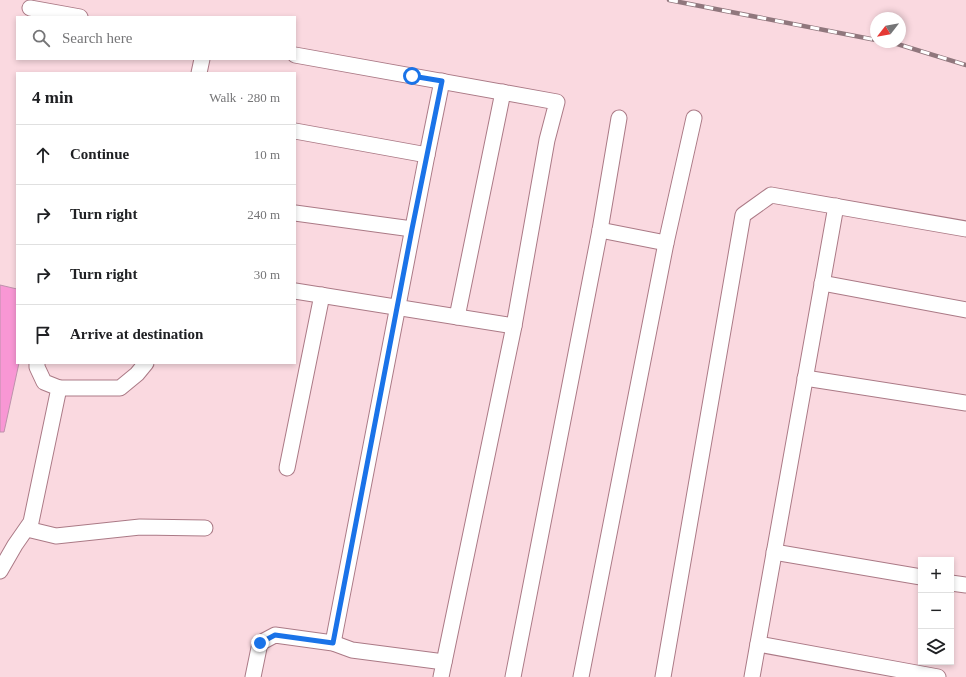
<!DOCTYPE html>
<html lang="en">
<head>
<meta charset="utf-8">
<style>
	:root { --surface:#fff; --page:#f2f2f2; --text:#202124; --muted:#757577; --line:#e0e0e0 }
	body { margin:0; font-family:Georgia,serif; background:var(--page); color:var(--text) }
	.controls { position:absolute; right:12px; bottom:12px; display:grid; overflow:hidden; border-radius:0px; box-shadow:0 2px 6px #0003 }
	.controls button { width:36px; height:36px; display:grid; place-items:center; padding:0; border:0; border-bottom:1px solid var(--line); background:var(--surface); color:var(--text); font:20px sans-serif }
	.compass { position:absolute; left:870px; top:12px; width:36px; height:36px; border-radius:50%; background:var(--surface); box-shadow:0 2px 6px #0003; rotate:239deg }
	.stop { position:absolute; width:12px; height:12px; margin:-9px; border:3px solid #1a73e8; border-radius:50%; background:#fff }
	.stop.end { background:#1a73e8; border-color:#fff; box-shadow:0 1px 4px #0008 }
	.list { margin:0; padding:0; list-style:none }
	h2 { display:flex; justify-content:space-between; align-items:center; height:52px; margin:0; padding:0 16px; font-size:17px }
	h2 small { font-size:13px; font-weight:400; color:var(--muted) }
	.list li { display:grid; grid-template-columns:26px 1fr auto; gap:12px; align-items:center; box-sizing:border-box; height:60px; padding:0 16px; border-top:1px solid var(--line) }
	.list b { display:block; font-size:15px; white-space:nowrap }
	.list em { font-size:13px; font-style:normal; color:var(--muted) }
	.icon { flex:none; width:22px; height:22px; fill:none; stroke:currentColor; stroke-width:2; stroke-linecap:round; stroke-linejoin:round }
	.map { position:relative; flex:none; width:966px; height:677px; overflow:hidden }
	.search { position:absolute; background:var(--surface); box-shadow:0 2px 6px #0003; left:16px; top:16px; width:280px; height:44px; display:flex; align-items:center; gap:10px; box-sizing:border-box; padding:0 14px; border-radius:0px; color:var(--muted); font-size:15px }
	.panel { position:absolute; background:var(--surface); box-shadow:0 2px 6px #0003; left:16px; top:72px; width:280px; height:292px; border-radius:0px }
	.map>svg:first-child { display:block }
	.building { fill:#f897d4; stroke:#be92ac }
	.lines { fill:none; stroke-linecap:round; stroke-linejoin:round }
	.street-casing { stroke:#ab7a86; stroke-width:17 }
	.street { stroke:#fff; stroke-width:15 }
	.rail-casing { stroke:#90777d; stroke-width:4.5 }
	.rail { stroke:#fff; stroke-width:3; stroke-dasharray:9; stroke-linecap:butt }
	.route { stroke:#1a73e8; stroke-width:5 }
</style>
</head>
<body>
<div class="map">
<svg width="966" height="677" viewBox="0 0 966 677">
	<rect width="100%" height="100%" fill="#fad9e0"/>
	<path class="building" d="M0 285 17 289V363H19L4 432H0Z"/>
	<g class="lines">
		<defs>
			<g id="street">
				<path d="M30 8 80 17"/>
				<path d="M295 55 557 102 547 140 514 326 441 677"/>
				<path d="M199 73 202 59"/>
				<path d="M295 131 427 155 333 643"/>
				<path d="M427 155 442 81"/>
				<path d="M295 213 412 229"/>
				<path d="M600 230 666 243"/>
				<path d="M822 283 966 310"/>
				<path d="M295 291 514 326"/>
				<path d="M457 317 503 92"/>
				<path d="M805 378 966 403"/>
				<path d="M59 388H120L137 374 146 363"/>
				<path d="M287 468 322 295"/>
				<path d="M27 529 56 536 140 527 205 528"/>
				<path d="M774 552 921 577"/>
				<path d="M0 571 15 545 31 522 59 388 44 382 37 367V363"/>
				<path d="M951 583 966 585"/>
				<path d="M758 644 938 677"/>
				<path d="M253 677 260 643 275 635 333 643 352 650 444 662"/>
				<path d="M513 677 600 230 619 118"/>
				<path d="M581 677 666 243 694 118"/>
				<path d="M663 677 743 215 771 195 966 229"/>
				<path d="M752 677 836 206"/>
			</g>
		</defs>
		<use href="#street" class="street-casing"/>
		<use href="#street" class="street"/>
		<defs>
			<g id="rail">
				<path d="M669 0 876 40"/>
				<path d="M886 42 894 43 966 65"/>
			</g>
		</defs>
		<use href="#rail" class="rail-casing"/>
		<use href="#rail" class="rail"/>
	</g>
	<g class="lines">
		<path class="route" d="M260 643 275 635 333 643 412 229 442 81 412 76"/>
	</g>
</svg>
<div class="controls">
<button>+</button>
<button>−</button>
<button><svg class="icon" aria-label="layers" viewBox="0 0 24 24"><path d="M12 4l9 5-9 5-9-5zM3 14l9 5 9-5"/></svg></button>
</div>
<svg class="compass" viewBox="-18 -18 36 36"><path d="M0-13l5 13h-10z" fill="#e53935"/><path d="M0 13l5-13h-10z" fill="#757577"/></svg>
<div class="stop" style="left:412px;top:76px"></div>
<div class="stop end" style="left:260px;top:643px"></div>
<div class="search"><svg class="icon" aria-label="search" viewBox="0 0 24 24"><circle cx="10" cy="10" r="6"/><path d="M15 15l6 6"/></svg>Search here</div>
<section class="panel">
<h2>4 min<small>Walk · 280 m</small></h2>
<ul class="list">
<li><svg class="icon" aria-label="ahead" viewBox="0 0 24 24"><path d="M12 20V5M6 11l6-6 6 6"/></svg><div><b>Continue</b></div><em>10 m</em></li>
<li><svg class="icon" aria-label="right" viewBox="0 0 24 24"><path d="M7 20v-9h11M14 6l5 5-5 5"/></svg><div><b>Turn right</b></div><em>240 m</em></li>
<li><svg class="icon" aria-label="right" viewBox="0 0 24 24"><path d="M7 20v-9h11M14 6l5 5-5 5"/></svg><div><b>Turn right</b></div><em>30 m</em></li>
<li><svg class="icon" aria-label="arrive" viewBox="0 0 24 24"><path d="M6 21V4h12l-3 4 3 4H6"/></svg><div><b>Arrive at destination</b></div></li>
</ul>
</section>
</div>
</body>
</html>
